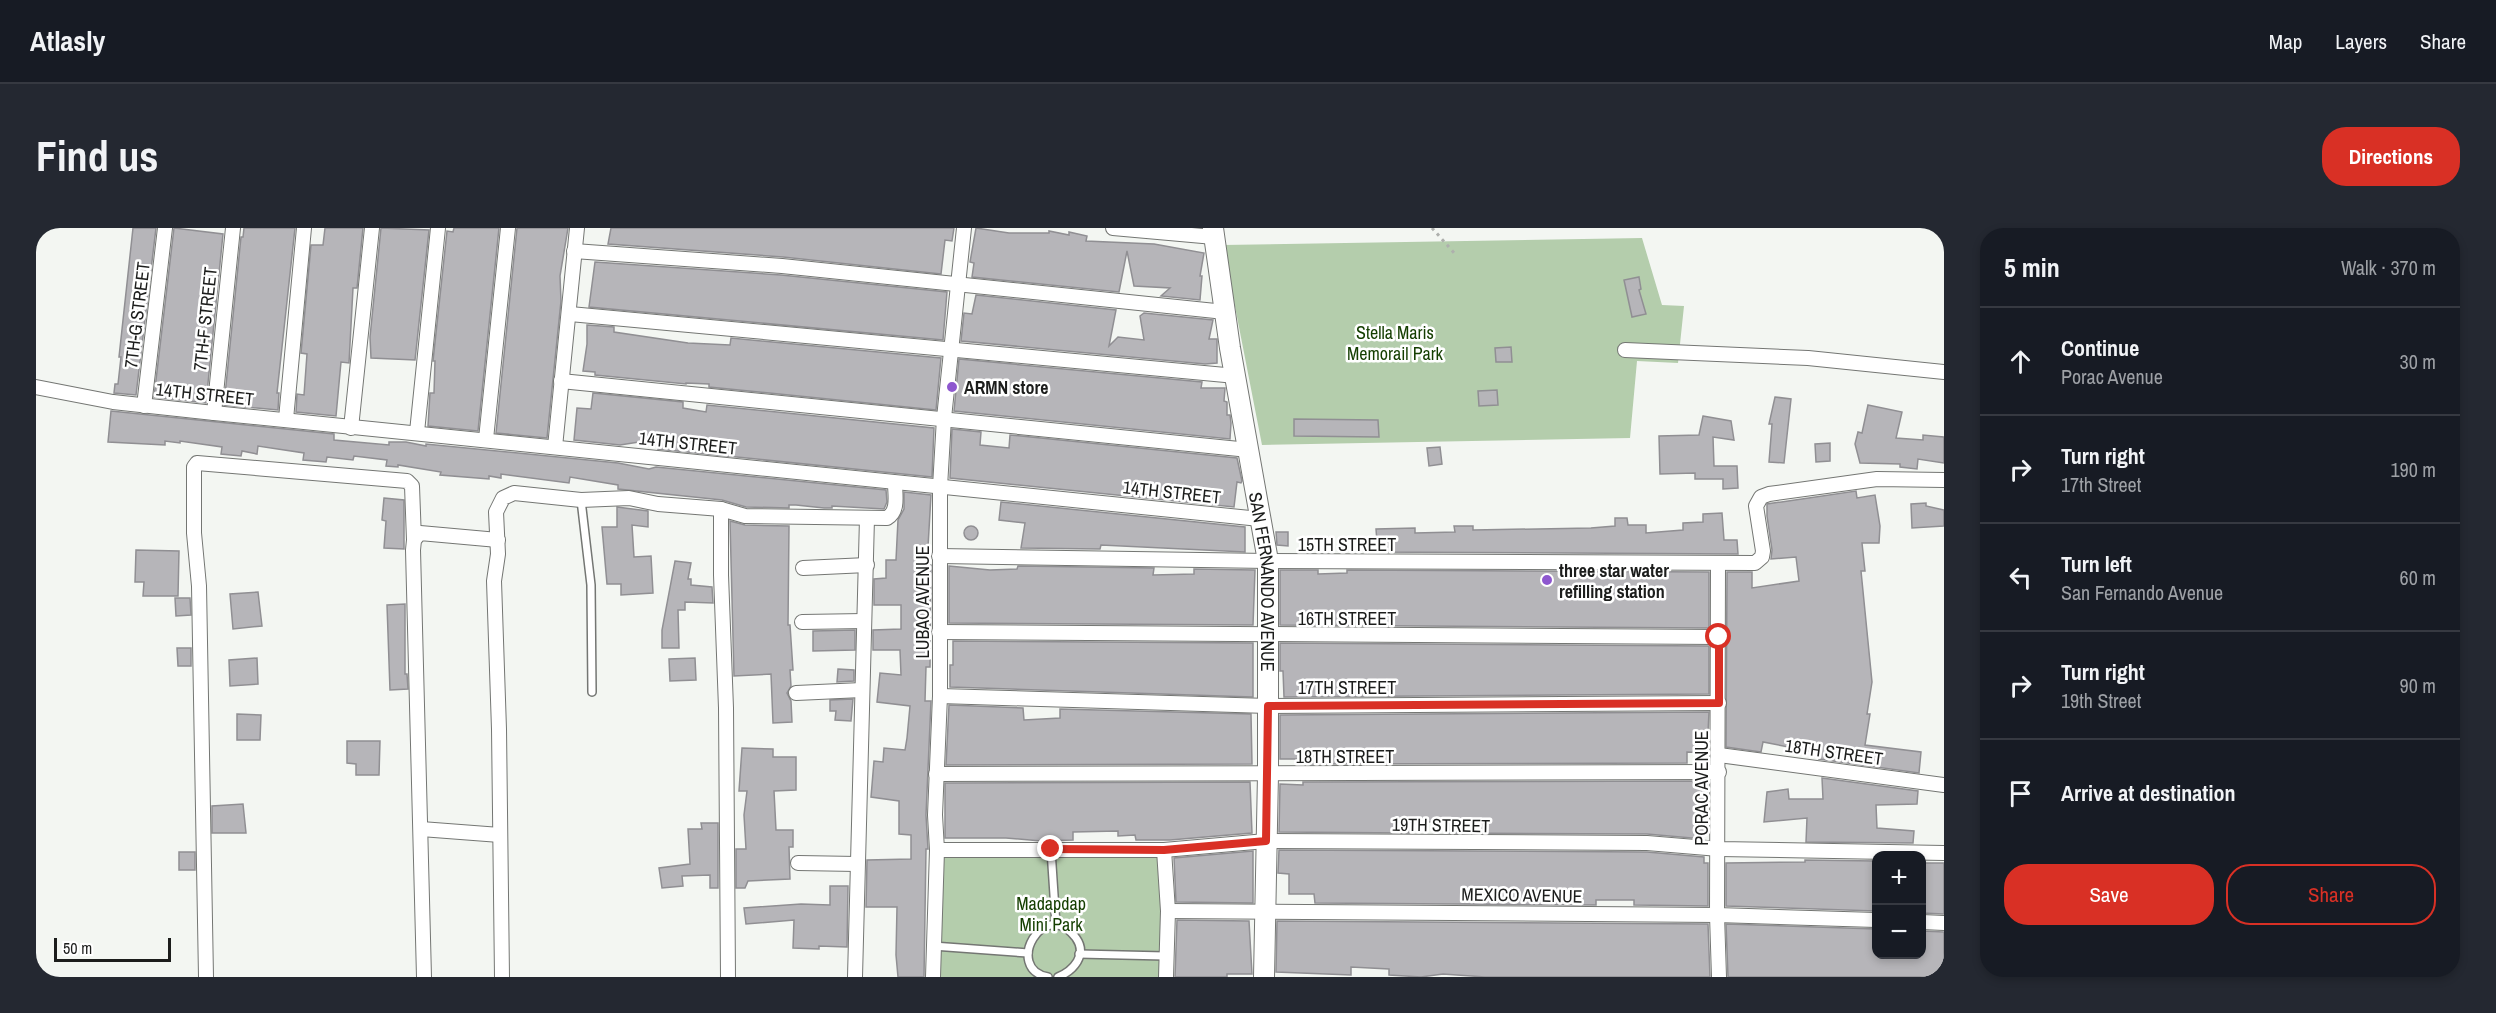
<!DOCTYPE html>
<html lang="en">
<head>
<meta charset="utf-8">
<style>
	:root { --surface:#171b24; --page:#242831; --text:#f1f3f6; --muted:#9ea1a6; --line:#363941; --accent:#d93025 }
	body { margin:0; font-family:"Archivo Narrow",sans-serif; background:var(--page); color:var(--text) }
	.controls { position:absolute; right:18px; bottom:18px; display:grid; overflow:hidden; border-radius:12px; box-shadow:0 3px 9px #0003 }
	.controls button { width:54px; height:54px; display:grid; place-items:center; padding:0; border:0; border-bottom:2px solid var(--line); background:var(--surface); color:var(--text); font:30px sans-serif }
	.scale { position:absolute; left:18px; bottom:15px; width:117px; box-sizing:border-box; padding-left:6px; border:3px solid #1c1d1c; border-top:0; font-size:16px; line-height:21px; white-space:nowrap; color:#1c1d1c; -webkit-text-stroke:4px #fff; paint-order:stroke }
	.stop { position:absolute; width:18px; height:18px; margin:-14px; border:4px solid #d93025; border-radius:50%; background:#fff }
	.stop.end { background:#d93025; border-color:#fff; box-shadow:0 2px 6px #0008 }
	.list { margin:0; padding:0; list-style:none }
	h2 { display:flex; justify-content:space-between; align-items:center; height:78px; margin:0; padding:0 24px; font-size:26px }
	h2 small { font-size:20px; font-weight:400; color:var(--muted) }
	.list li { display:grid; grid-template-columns:39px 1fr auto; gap:18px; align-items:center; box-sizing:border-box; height:108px; padding:0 24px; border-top:2px solid var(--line) }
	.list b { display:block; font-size:22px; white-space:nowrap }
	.list p { margin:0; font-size:20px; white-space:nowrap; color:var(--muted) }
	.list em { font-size:20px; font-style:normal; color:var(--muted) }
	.actions { display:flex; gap:12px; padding:18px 24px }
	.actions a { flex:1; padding:14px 0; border:2px solid var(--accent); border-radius:24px; text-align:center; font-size:21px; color:var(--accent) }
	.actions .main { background:var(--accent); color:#fff }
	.icon { flex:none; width:33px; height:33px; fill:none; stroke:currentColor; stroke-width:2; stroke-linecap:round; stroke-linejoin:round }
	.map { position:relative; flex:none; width:1908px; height:749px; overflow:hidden; border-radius:24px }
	header { display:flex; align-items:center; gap:36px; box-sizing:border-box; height:84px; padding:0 30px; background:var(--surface); border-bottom:2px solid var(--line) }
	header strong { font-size:28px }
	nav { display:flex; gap:33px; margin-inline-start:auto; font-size:21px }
	.intro { display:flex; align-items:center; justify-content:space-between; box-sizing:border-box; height:144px; padding:0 36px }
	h1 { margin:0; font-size:42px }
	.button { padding:15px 27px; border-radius:24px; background:var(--accent); color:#fff; font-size:21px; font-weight:700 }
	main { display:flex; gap:36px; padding:0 36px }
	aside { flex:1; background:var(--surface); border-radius:24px; box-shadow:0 3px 9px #0003 }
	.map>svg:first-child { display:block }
	.green { fill:#b4cdac }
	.building { fill:#b6b5b9; stroke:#908f93; stroke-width:1.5 }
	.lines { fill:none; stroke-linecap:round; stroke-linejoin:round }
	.service-casing { stroke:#747673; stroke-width:10 }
	.minor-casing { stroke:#747673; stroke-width:16 }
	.secondary-casing { stroke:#747673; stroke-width:22 }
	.path { stroke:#aeb0ad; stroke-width:3; stroke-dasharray:3 4.5; stroke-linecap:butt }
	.service { stroke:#fff; stroke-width:7 }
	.minor { stroke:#fff; stroke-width:14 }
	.secondary { stroke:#fff; stroke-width:20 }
	.route { stroke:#d93025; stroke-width:8 }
	.poi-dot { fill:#8e57cf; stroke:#fff; stroke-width:2 }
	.labels { text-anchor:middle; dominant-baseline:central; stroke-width:5; stroke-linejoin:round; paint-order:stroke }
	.street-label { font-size:18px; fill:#1c1d1c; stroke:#fff }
	.park-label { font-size:18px; fill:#143e00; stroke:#fff }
	.poi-label { font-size:18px; font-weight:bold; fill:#1c1d1c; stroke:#fff; text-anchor:start }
</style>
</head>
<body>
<header>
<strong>Atlasly</strong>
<nav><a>Map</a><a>Layers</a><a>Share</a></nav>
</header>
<div class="intro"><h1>Find us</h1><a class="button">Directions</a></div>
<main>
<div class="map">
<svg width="1908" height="749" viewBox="0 0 1908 749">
	<rect width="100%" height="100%" fill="#f3f6f2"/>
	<g class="green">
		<path d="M1606 10 1626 77 1648 78 1642 135 1601 133 1594 210 1226 217 1187 17Z"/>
		<path d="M901 622H1128L1131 749H899Z"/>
	</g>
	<g class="building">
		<path d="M97 0H120L100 167 78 165 79 156H82L85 129H83Z"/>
		<path d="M138 0 187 6 170 175 118 169Z"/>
		<path d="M208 0H259L241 165H243L242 182 188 177 205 9H207Z"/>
		<path d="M289 0H327L321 60H317L313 135 305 134 300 188 260 184 261 166 268 167 271 126 265 125 275 17H287Z"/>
		<path d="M345 0 393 2 379 132 335 130 334 109Z"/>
		<path d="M418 0H463L442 203 392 198 394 165H398L399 133H397L411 3 417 4Z"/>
		<path d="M481 0H532L524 48 525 73 511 210 460 205Z"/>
		<path d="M575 0H918L916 13 909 12 905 46 747 29 572 16Z"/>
		<path d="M940 0 973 5H1013V3L1033 7V4L1051 8 1050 13 1118 16 1168 25 1164 48H1166L1164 72 1125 68 1134 60 1098 58 1091 23 1083 64 936 49 938 35 934 34Z"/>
		<path d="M559 34 745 47 911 64 907 112 553 79Z"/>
		<path d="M1603 49 1605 61 1603 62 1610 86 1596 89 1588 52Z"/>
		<path d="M940 67 1080 82 1073 118 1082 109 1108 112 1104 88 1108 85 1177 92 1173 111H1181V135L1169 136 925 113 928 85 936 86Z"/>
		<path d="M551 97 578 99V104L652 115 694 117 695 110 905 130 900 182 673 159V156L650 155V156L559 147V144L547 143 551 116Z"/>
		<path d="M1475 119 1476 134H1460L1459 120Z"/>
		<path d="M923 131 1166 154 1165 160H1189L1188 173 1191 174V187H1194L1195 195 1194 211 918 183Z"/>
		<path d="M1461 162 1462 177 1443 178 1442 163Z"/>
		<path d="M557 165 647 174V180L670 184 671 177 898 200 896 249 622 221 623 217 603 214 584 217 538 212 541 180 555 181Z"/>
		<path d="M1739 169 1755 171 1748 235 1733 234 1736 196H1733Z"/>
		<path d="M1832 177 1866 184 1860 210 1887 212V207L1908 209V235L1882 231 1881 241 1864 239V236L1824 235 1819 216 1822 204 1826 205Z"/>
		<path d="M75 183 298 206V212L353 217V214H370L390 218V216L582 235 613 241 620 239 850 262 851 274 848 281 796 278V280H788L760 277H753V280L710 279 686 272 582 261V257L534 249 533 255 465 246V250L453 248V251L404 247 405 244 362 237V239L350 238 351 232 318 228 317 232 291 229 290 234 267 232 268 225 222 218 221 226 206 223 205 228 185 226 186 219 144 213V215L129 213V217L72 214Z"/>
		<path d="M1667 188 1695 193 1698 212 1677 209 1678 238H1701L1702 260 1687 261V251H1659V245L1624 246 1623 208 1663 207Z"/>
		<path d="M1258 191 1342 192 1343 209 1258 208Z"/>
		<path d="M916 201 945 204 944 217 973 220 974 207 1201 230 1206 253 1205 255 1201 254 1198 279 914 250Z"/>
		<path d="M1794 215V233L1780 234 1779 216Z"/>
		<path d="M1404 219 1406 236 1393 238 1391 220Z"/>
		<path d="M1820 263 1821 270 1839 267 1844 298 1843 315H1826L1829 343H1825L1836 454 1831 486H1834L1829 517 1885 524 1883 545 1783 531 1784 525 1727 514 1725 524 1690 519 1691 344H1716V360L1763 353 1760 329 1735 331 1736 322 1731 288V276Z"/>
		<path d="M868 264 895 267 891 336 895 337 894 439H890L889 473H895L890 587 892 621H890L888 749H862L860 727 861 679H830L831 632 875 631V607L863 606V573L835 569 838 533 847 534 848 520 869 522 871 510 874 478 841 474 844 445 865 447 864 422H837V402L865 401V377H838V351L850 350V332H860L862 292 868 281Z"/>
		<path d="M348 270 368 272V321L348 320 350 293 346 292Z"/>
		<path d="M965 274 1209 299V324L1065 317 1064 321 985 320 989 295 963 292Z"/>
		<path d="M1890 275V278L1908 282V298L1876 300 1875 276Z"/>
		<path d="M581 279 612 283V299L596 297 598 329 615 328 617 365 585 367V356H571L566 299H581Z"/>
		<path d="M1686 285 1688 312H1701L1702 326 1328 324V314H1341L1340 301 1379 300V305L1419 304 1418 298H1437V302L1555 300 1579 298V290H1591L1592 297H1610V305L1647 302V295L1667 294V286Z"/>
		<path d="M694 293 709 297 753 298 752 397H754L757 442H754L755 458 751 465 755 473 756 494 737 495 735 446 698 448Z"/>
		<circle cx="935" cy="305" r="7"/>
		<path d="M1240 304H1252V318L1241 317Z"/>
		<path d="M100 322 143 323 142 368H107L108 354H99Z"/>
		<path d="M639 333 655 335 652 351H655V357L676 359 677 375 649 374V382H642L643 420H626V402Z"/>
		<path d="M913 338 954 342 981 341 982 338 1118 340 1117 347 1158 346V341L1219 342 1217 397 913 395Z"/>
		<path d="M1244 342H1282V346L1311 345V342L1673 344V400L1244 397Z"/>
		<path d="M222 364 226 398 197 401 194 366Z"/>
		<path d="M139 370H154L155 387 140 388Z"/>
		<path d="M369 376V446H371L372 461 354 462 351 377Z"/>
		<path d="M819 402V422L777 423V403Z"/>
		<path d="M917 413 1217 415V469L914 459V437H917Z"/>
		<path d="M1244 415 1673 418V466L1248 469 1247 443H1244Z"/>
		<path d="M141 420H155V438H142Z"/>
		<path d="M221 430 222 456 194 458 193 432Z"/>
		<path d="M659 430 660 452 634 453 633 431Z"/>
		<path d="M802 441 818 442V453L801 454Z"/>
		<path d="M817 471 815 493 799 492 800 483H794V472Z"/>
		<path d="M913 477 987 480 988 492 1024 490V481L1215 486 1216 536 910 537Z"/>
		<path d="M1673 484 1671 525 1651 524V535L1267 536V531H1244V487Z"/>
		<path d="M201 486 225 487 224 512H201Z"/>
		<path d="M311 513H344L343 547H320V536L311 535Z"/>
		<path d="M706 520 737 521V529H760V562L738 563 740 602H757V619H753L754 651 712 653 709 660H700V621H710L708 587 711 563H703Z"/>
		<path d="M1786 550 1882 563 1881 576 1840 577 1841 600 1878 603 1877 615 1770 614 1771 590 1728 594 1731 564 1752 561 1753 571H1787Z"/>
		<path d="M1671 553 1670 597H1667V611L1611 606 1412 605V593L1373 595V605L1243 604 1244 556 1267 557V554Z"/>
		<path d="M1214 554 1216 605 1134 612H1100L1099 607 1082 608V603L1037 604V612L1005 613 970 610H909V555Z"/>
		<path d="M207 576 210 605H176V578Z"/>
		<path d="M665 595H682V660H674V647L646 648 647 658 626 660 623 640 654 636 652 601H666Z"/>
		<path d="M1243 622 1611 624 1668 629V635H1672V678L1598 677V672H1560V677L1279 675 1278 666H1253V646L1242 645Z"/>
		<path d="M1217 623V675L1140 674 1138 630Z"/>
		<rect x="143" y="624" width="16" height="18"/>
		<path d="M1769 632 1840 633V683L1690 678V635L1769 634Z"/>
		<path d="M1886 635H1908V686L1886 685Z"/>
		<path d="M794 658H812L811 719 783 718V721L757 720 758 692 710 696 708 680 765 676 794 677Z"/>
		<path d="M1141 692 1213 693 1216 746H1191V749H1139Z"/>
		<path d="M1241 693 1672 696 1674 749H1449L1407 746 1385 749 1353 747V741L1315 739V747L1240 744Z"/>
		<path d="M1690 696 1840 701V726H1886V703L1908 704V749H1692Z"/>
	</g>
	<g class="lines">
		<defs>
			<g id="service">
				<path d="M545 272 555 357 556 464"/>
				<path d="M1015 622 1020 697"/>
				<path d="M897 718 992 725"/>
				<path d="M1043 726 1129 728"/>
				<path d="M1012 749C967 741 1008 667 1040 710 1052 727 1037 743 1022 749"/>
			</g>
			<g id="minor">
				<path d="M1077 0 1178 9"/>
				<path d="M538 23 746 38 1189 84"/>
				<path d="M534 86 1200 148"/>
				<path d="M1589 122 1772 130 1908 144"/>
				<path d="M525 153 1213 222"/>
				<path d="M0 159 77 174 178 185 1224 291"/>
				<path d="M108 178 129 0"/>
				<path d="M178 185 197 0"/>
				<path d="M250 191 268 0"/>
				<path d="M315 200 336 0"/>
				<path d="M381 204 402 0"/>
				<path d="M450 211 472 0"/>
				<path d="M519 219 541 0"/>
				<path d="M903 328 1232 333 1719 335 1726 329 1727 323 1720 278 1725 269 1733 266 1841 251 1908 252"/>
				<path d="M1682 335 1681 687 1683 749"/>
				<path d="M767 340 831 337"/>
				<path d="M766 394 828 393"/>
				<path d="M903 404 1683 409"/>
				<path d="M760 465 826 462"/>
				<path d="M904 468 1232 478 1683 475"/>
				<path d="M1683 527 1908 557"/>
				<path d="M900 546 1683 544"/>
				<path d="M385 601 464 607"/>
				<path d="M901 622H1128L1230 613 1611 615 1683 621 1908 625"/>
				<path d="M1128 622 1132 683 1130 749"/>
				<path d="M762 635 821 636"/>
				<path d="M1132 683 1681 687 1840 692"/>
				<path d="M1886 694 1908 695"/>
				<path d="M170 749 163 358 158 305V239L161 235 371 253 376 258 378 312"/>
				<path d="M388 749 377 322 378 312 384 305 462 312"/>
				<path d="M466 749 463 501 458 353 462 326 460 284 467 270 478 265 545 272 593 270 622 276 685 281"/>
				<path d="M692 749 690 480 685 347V281L709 288 851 290C863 283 859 267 859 255"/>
				<path d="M819 749 831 290"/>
				<path d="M897 749 901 622 899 587 904 468V259L908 190 928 0"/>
			</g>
			<g id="secondary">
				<path id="s1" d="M1177 0 1194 120 1232 333V546L1228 749"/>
			</g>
		</defs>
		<use href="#service" class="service-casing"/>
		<use href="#minor" class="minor-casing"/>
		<use href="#secondary" class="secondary-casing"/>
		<path class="path" d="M1396 0 1420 27"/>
		<use href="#service" class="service"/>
		<use href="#minor" class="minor"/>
		<use href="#secondary" class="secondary"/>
	</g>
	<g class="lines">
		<path class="route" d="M1015 621 1128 622 1230 613 1232 478 1683 475V409"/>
	</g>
	<g class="poi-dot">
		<circle cx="916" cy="159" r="6"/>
		<circle cx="1511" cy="352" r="6"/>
	</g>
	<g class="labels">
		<g class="street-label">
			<text transform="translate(101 87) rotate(-83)">7TH-G STREET</text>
			<text transform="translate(169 91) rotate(-84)">7TH-F STREET</text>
			<text transform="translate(169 166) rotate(6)">14TH STREET</text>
			<text transform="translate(652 215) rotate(6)">14TH STREET</text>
			<text transform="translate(1136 264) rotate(6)">14TH STREET</text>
			<text x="1311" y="316">15TH STREET</text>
			<text stroke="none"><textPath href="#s1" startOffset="358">SAN FERNANDO AVENUE</textPath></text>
			<text transform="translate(886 374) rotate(-90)">LUBAO AVENUE</text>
			<text x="1311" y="390">16TH STREET</text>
			<text x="1311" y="459">17TH STREET</text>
			<text transform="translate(1798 524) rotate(8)">18TH STREET</text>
			<text x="1309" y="528">18TH STREET</text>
			<text transform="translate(1665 560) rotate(-90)">PORAC AVENUE</text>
			<text transform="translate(1405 597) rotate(1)">19TH STREET</text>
			<text transform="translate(1486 667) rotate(1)">MEXICO AVENUE</text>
		</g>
		<g class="park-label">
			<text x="1359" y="104">Stella Maris<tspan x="1359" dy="21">Memorail Park</tspan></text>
			<text x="1015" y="675">Madapdap<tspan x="1015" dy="21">Mini Park</tspan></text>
		</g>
		<g class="poi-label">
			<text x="928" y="159">ARMN store</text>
			<text x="1523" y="342">three star water<tspan x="1523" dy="21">refilling station</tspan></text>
		</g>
	</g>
</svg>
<div class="controls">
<button>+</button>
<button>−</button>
</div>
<div class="scale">50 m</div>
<div class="stop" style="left:1683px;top:409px"></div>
<div class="stop end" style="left:1015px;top:621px"></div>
</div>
<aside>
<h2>5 min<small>Walk · 370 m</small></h2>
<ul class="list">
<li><svg class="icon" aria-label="ahead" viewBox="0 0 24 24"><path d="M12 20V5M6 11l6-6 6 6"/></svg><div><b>Continue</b><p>Porac Avenue</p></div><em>30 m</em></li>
<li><svg class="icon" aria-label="right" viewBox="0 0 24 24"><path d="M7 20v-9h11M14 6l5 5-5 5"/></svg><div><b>Turn right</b><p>17th Street</p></div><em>190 m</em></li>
<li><svg class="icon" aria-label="left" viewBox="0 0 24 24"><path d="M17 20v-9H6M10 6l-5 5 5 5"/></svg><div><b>Turn left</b><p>San Fernando Avenue</p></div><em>60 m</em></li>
<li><svg class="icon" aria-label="right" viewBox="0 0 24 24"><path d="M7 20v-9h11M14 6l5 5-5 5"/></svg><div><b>Turn right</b><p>19th Street</p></div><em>90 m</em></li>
<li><svg class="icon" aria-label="arrive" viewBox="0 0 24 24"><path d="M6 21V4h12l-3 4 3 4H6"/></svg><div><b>Arrive at destination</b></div></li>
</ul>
<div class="actions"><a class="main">Save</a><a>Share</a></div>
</aside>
</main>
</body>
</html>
